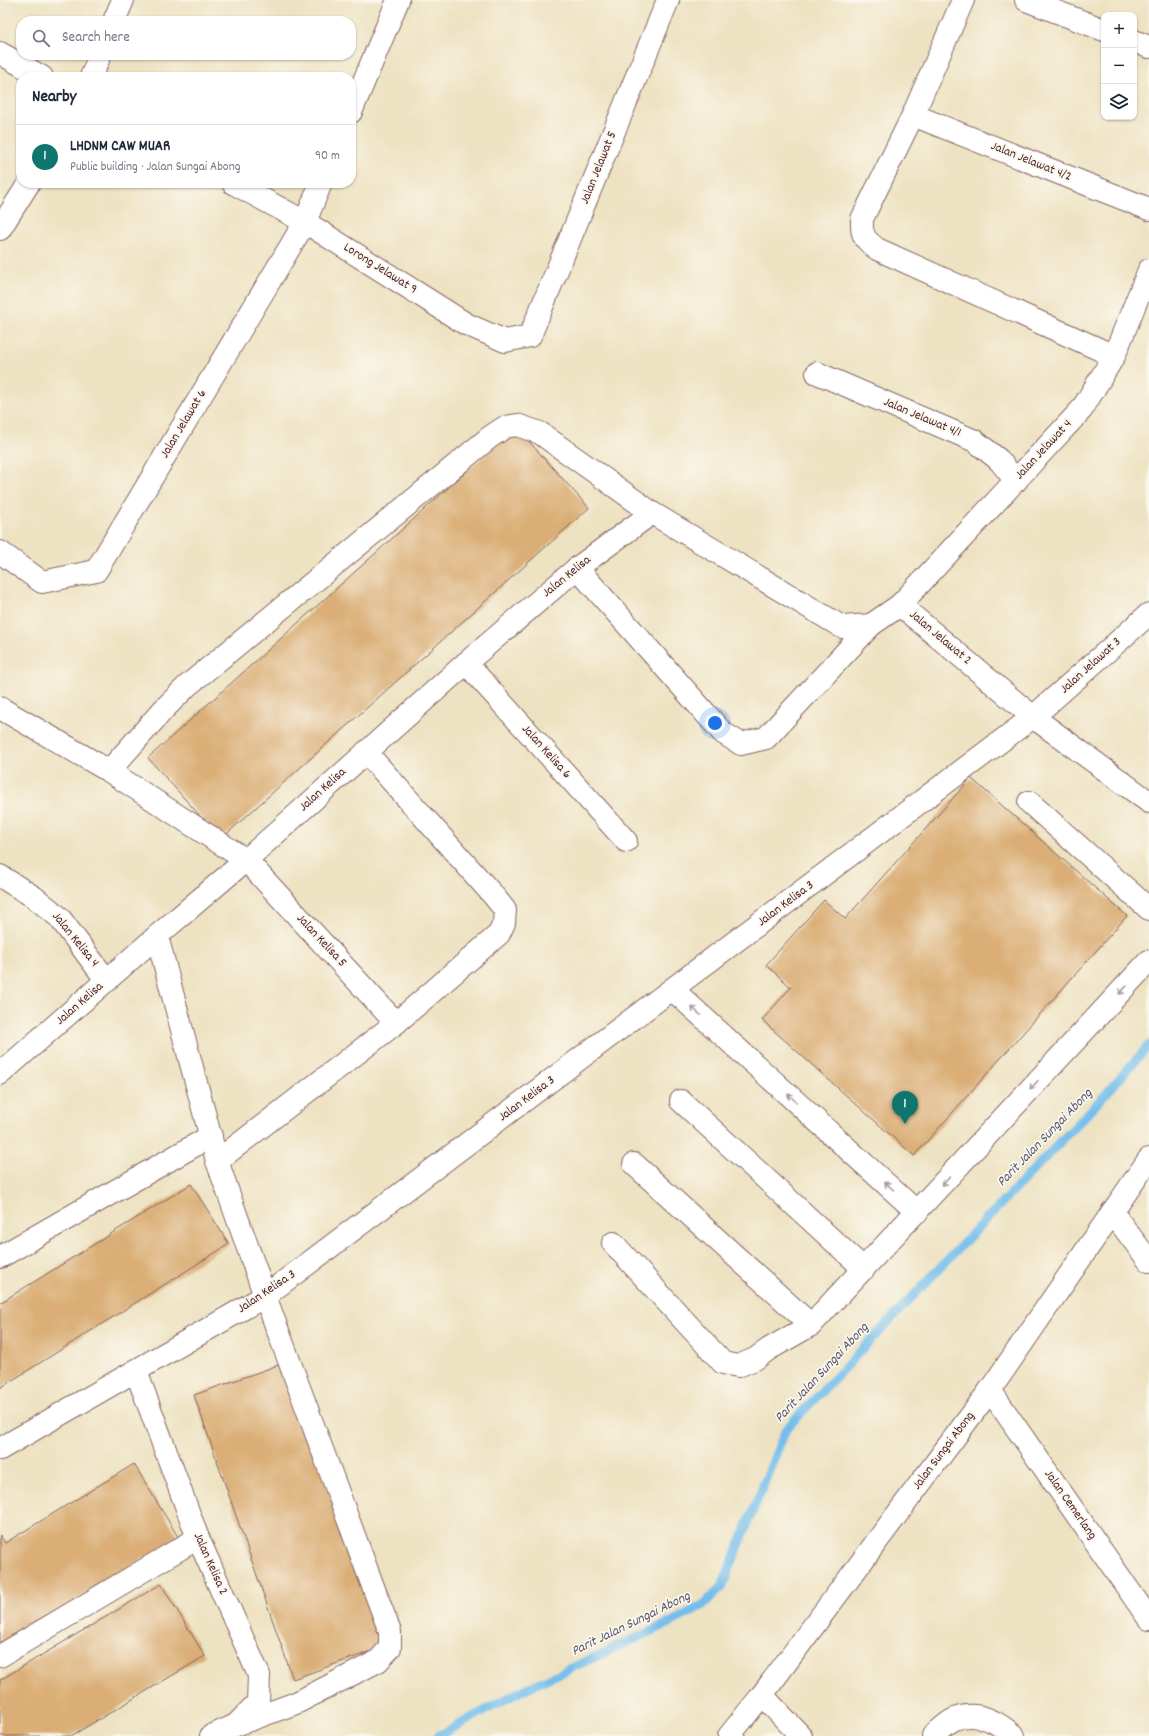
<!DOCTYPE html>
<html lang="en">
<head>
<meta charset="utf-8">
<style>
	:root { --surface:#fff; --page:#f2f2f3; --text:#1f2937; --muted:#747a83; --line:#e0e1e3; --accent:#0f766e }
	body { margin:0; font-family:Dekko,sans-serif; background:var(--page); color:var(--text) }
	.controls { position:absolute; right:12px; top:12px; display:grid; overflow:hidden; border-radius:8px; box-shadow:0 1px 3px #0004 }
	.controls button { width:36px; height:36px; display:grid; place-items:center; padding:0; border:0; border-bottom:1px solid var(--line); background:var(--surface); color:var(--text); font:20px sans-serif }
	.you { position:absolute; left:715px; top:723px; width:14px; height:14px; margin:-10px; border:3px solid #fff; border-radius:50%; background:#1a73e8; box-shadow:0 0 0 6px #1a73e833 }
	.badge { display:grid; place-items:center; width:26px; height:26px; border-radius:50%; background:var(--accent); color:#fff; font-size:13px; font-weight:700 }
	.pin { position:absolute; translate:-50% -33px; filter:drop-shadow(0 1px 2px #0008) }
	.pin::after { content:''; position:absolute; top:21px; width:14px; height:12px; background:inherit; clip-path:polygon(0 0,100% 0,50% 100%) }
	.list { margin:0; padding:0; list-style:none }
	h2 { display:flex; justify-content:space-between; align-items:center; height:52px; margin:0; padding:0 16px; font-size:17px }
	h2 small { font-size:13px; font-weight:400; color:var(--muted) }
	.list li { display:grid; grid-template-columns:26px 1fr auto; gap:12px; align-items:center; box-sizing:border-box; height:64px; padding:0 16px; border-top:1px solid var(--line) }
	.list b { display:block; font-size:15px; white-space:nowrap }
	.list p { margin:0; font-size:13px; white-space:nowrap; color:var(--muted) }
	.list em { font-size:13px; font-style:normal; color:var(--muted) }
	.icon { flex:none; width:22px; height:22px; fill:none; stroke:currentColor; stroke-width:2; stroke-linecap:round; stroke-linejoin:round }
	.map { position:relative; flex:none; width:1149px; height:1736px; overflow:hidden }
	.search { position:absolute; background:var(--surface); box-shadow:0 1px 3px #0004; left:16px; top:16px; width:340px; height:44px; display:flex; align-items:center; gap:10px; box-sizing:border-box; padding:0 14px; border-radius:16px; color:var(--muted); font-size:15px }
	.panel { position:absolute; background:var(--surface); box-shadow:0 1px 3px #0004; left:16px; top:72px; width:340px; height:116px; border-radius:16px }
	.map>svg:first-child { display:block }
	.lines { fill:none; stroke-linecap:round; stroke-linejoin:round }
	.stream { stroke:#73beec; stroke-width:9 }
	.building { fill:#daae76 }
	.minor-casing { stroke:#836360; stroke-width:24 }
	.minor { stroke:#fff; stroke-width:22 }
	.oneway { stroke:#ae9aa0 }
	.labels { text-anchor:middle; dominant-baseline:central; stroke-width:3.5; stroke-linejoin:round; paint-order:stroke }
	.street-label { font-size:13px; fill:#4a1f2b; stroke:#fbf7ec }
	.water-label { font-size:14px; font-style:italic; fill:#58576f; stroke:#fbf7ec }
</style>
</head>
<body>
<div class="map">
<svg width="1149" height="1736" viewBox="0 0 1149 1736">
	<rect width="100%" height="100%" fill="#fbf7ec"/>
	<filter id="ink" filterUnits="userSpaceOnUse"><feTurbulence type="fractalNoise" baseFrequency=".025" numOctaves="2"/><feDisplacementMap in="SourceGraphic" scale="8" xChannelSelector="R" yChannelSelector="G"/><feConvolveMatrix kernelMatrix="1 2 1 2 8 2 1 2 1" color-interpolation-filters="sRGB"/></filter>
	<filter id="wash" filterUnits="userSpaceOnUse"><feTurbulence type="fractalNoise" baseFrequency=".012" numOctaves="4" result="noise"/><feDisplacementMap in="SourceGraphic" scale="16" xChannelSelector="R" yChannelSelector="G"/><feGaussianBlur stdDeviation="0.9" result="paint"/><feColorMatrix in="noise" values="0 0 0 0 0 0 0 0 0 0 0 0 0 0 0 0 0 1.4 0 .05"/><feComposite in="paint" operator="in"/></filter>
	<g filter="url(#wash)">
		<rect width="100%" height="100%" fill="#ede2c1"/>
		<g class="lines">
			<path class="stream" d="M438 1736 521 1691 676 1620 703 1605 722 1587 786 1429 1105 1095 1149 1045"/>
		</g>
		<g id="blocks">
			<g class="building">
				<path d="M516 427 589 508 221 839 148 758Z"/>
				<path d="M971 778 1127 916 914 1156 762 1020 791 987 766 965 824 900 845 919Z"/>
				<path d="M191 1184 229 1244 0 1388V1303Z"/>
				<path d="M284 1363 383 1647 293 1679 194 1395Z"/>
				<path d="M134 1464 178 1537 0 1646V1535L5 1543Z"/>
				<path d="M161 1584 205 1656 71 1736H0V1680Z"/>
			</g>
		</g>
	</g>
	<g filter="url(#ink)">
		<use href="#blocks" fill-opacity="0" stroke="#836360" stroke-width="1"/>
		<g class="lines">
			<defs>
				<g id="minor">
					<path d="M963 0 913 115 862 219C861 235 864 239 877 249L1114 356"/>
					<path d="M1026 0 1104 30"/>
					<path d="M114 21 123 0"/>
					<path d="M1134 41 1149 47"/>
					<path d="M0 53 42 77"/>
					<path d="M91 77 100 55"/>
					<path d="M351 112 398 0"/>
					<path d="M913 115 1149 209"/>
					<path d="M233 183 305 222 466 324 505 341 530 336 668 0"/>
					<path d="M0 229 29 183"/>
					<path d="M817 373 975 441 999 460 1016 481"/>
					<path d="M0 552 42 582 96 571 305 222 321 183"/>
					<path d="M577 568 723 733 741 744 766 738 871 625"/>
					<path d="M900 605 1033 717 1149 802"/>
					<path d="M466 663 626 841"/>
					<path d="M0 708 109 771 246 860 396 1023"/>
					<path d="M109 771 163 710 187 686 490 437 505 427 517 425 540 433 652 513 842 627 871 625 900 605 1082 409 1114 356 1149 270"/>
					<path d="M1029 802 1149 909"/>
					<path d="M0 876 34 897 59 917 107 981"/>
					<path d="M157 936 217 1161 265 1296 390 1632V1648L378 1661 296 1703 236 1725"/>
					<path d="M673 990 917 1212"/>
					<path d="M0 1074 157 936 246 860 466 663 577 568 652 513"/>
					<path d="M681 1101 864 1269"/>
					<path d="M217 1161 396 1023 499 934 504 923 505 910 493 895 366 752"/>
					<path d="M634 1164 811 1325"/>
					<path d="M1112 1212 1149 1261"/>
					<path d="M613 1243 723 1363 738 1366 755 1359 769 1349 811 1325 1149 961"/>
					<path d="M0 1257 211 1136"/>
					<path d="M136 1371 198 1538 259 1675 258 1702 236 1725 211 1736"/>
					<path d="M990 1390 1149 1619"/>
					<path d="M0 1449 265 1296 1033 717 1149 614"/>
					<path d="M0 1656 198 1538"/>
					<path d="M762 1695 801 1736"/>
					<path d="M729 1736 762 1695 990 1390 1149 1159"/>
					<path d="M933 1736C939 1731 947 1722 955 1719 977 1710 998 1722 1014 1736"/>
				</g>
			</defs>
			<use href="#minor" class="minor-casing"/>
			<use href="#minor" class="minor"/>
		</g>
		<defs><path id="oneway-shaft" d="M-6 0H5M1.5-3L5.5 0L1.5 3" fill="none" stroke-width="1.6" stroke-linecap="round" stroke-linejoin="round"/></defs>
		<g class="oneway">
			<use href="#oneway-shaft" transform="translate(1123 990) rotate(133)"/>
			<use href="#oneway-shaft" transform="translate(696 1011) rotate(-138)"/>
			<use href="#oneway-shaft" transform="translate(1034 1085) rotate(133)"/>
			<use href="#oneway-shaft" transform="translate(792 1098) rotate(-138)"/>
			<use href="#oneway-shaft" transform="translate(946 1181) rotate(133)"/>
			<use href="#oneway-shaft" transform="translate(889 1186) rotate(-138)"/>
		</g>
	</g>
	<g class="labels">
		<g class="street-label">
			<text transform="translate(1031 162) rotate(22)">Jalan Jelawat 4/2</text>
			<text transform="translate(599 168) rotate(-68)">Jalan Jelawat 5</text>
			<text transform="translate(380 269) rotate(32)">Lorong Jelawat 9</text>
			<text transform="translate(922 418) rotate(23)">Jalan Jelawat 4/1</text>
			<text transform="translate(184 424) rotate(-59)">Jalan Jelawat 6</text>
			<text transform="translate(1044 450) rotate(-47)">Jalan Jelawat 4</text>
			<text transform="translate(567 577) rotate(-39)">Jalan Kelisa</text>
			<text transform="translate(940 638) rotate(40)">Jalan Jelawat 2</text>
			<text transform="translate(1091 666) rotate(-42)">Jalan Jelawat 3</text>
			<text transform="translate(546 752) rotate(48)">Jalan Kelisa 6</text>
			<text transform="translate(323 790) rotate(-42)">Jalan Kelisa</text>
			<text transform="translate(786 904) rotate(-37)">Jalan Kelisa 3</text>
			<text transform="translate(75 940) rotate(51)">Jalan Kelisa 4</text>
			<text transform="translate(321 941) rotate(47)">Jalan Kelisa 5</text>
			<text transform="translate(80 1004) rotate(-41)">Jalan Kelisa</text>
			<text transform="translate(527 1099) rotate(-37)">Jalan Kelisa 3</text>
			<text transform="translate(267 1292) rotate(-34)">Jalan Kelisa 3</text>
			<text transform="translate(944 1451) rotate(-53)">Jalan Sungai Abong</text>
			<text transform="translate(1070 1505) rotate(55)">Jalan Cemerlang</text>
			<text transform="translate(210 1564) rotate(66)">Jalan Kelisa 2</text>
		</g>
		<g class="water-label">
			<text transform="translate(1045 1138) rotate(-46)">Parit Jalan Sungai Abong</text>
			<text transform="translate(822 1373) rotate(-47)">Parit Jalan Sungai Abong</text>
			<text transform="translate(631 1624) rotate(-26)">Parit Jalan Sungai Abong</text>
		</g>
	</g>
</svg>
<div class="controls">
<button>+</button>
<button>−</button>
<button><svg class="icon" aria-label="layers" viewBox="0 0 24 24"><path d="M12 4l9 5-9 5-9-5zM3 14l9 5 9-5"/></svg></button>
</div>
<div class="you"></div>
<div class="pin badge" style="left:905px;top:1124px">1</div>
<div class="search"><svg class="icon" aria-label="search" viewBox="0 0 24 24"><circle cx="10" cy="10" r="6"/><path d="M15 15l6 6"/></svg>Search here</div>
<section class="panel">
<h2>Nearby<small></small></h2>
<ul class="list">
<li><span class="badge">1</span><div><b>LHDNM CAW MUAR</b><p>Public building · Jalan Sungai Abong</p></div><em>90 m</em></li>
</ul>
</section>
</div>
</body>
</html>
